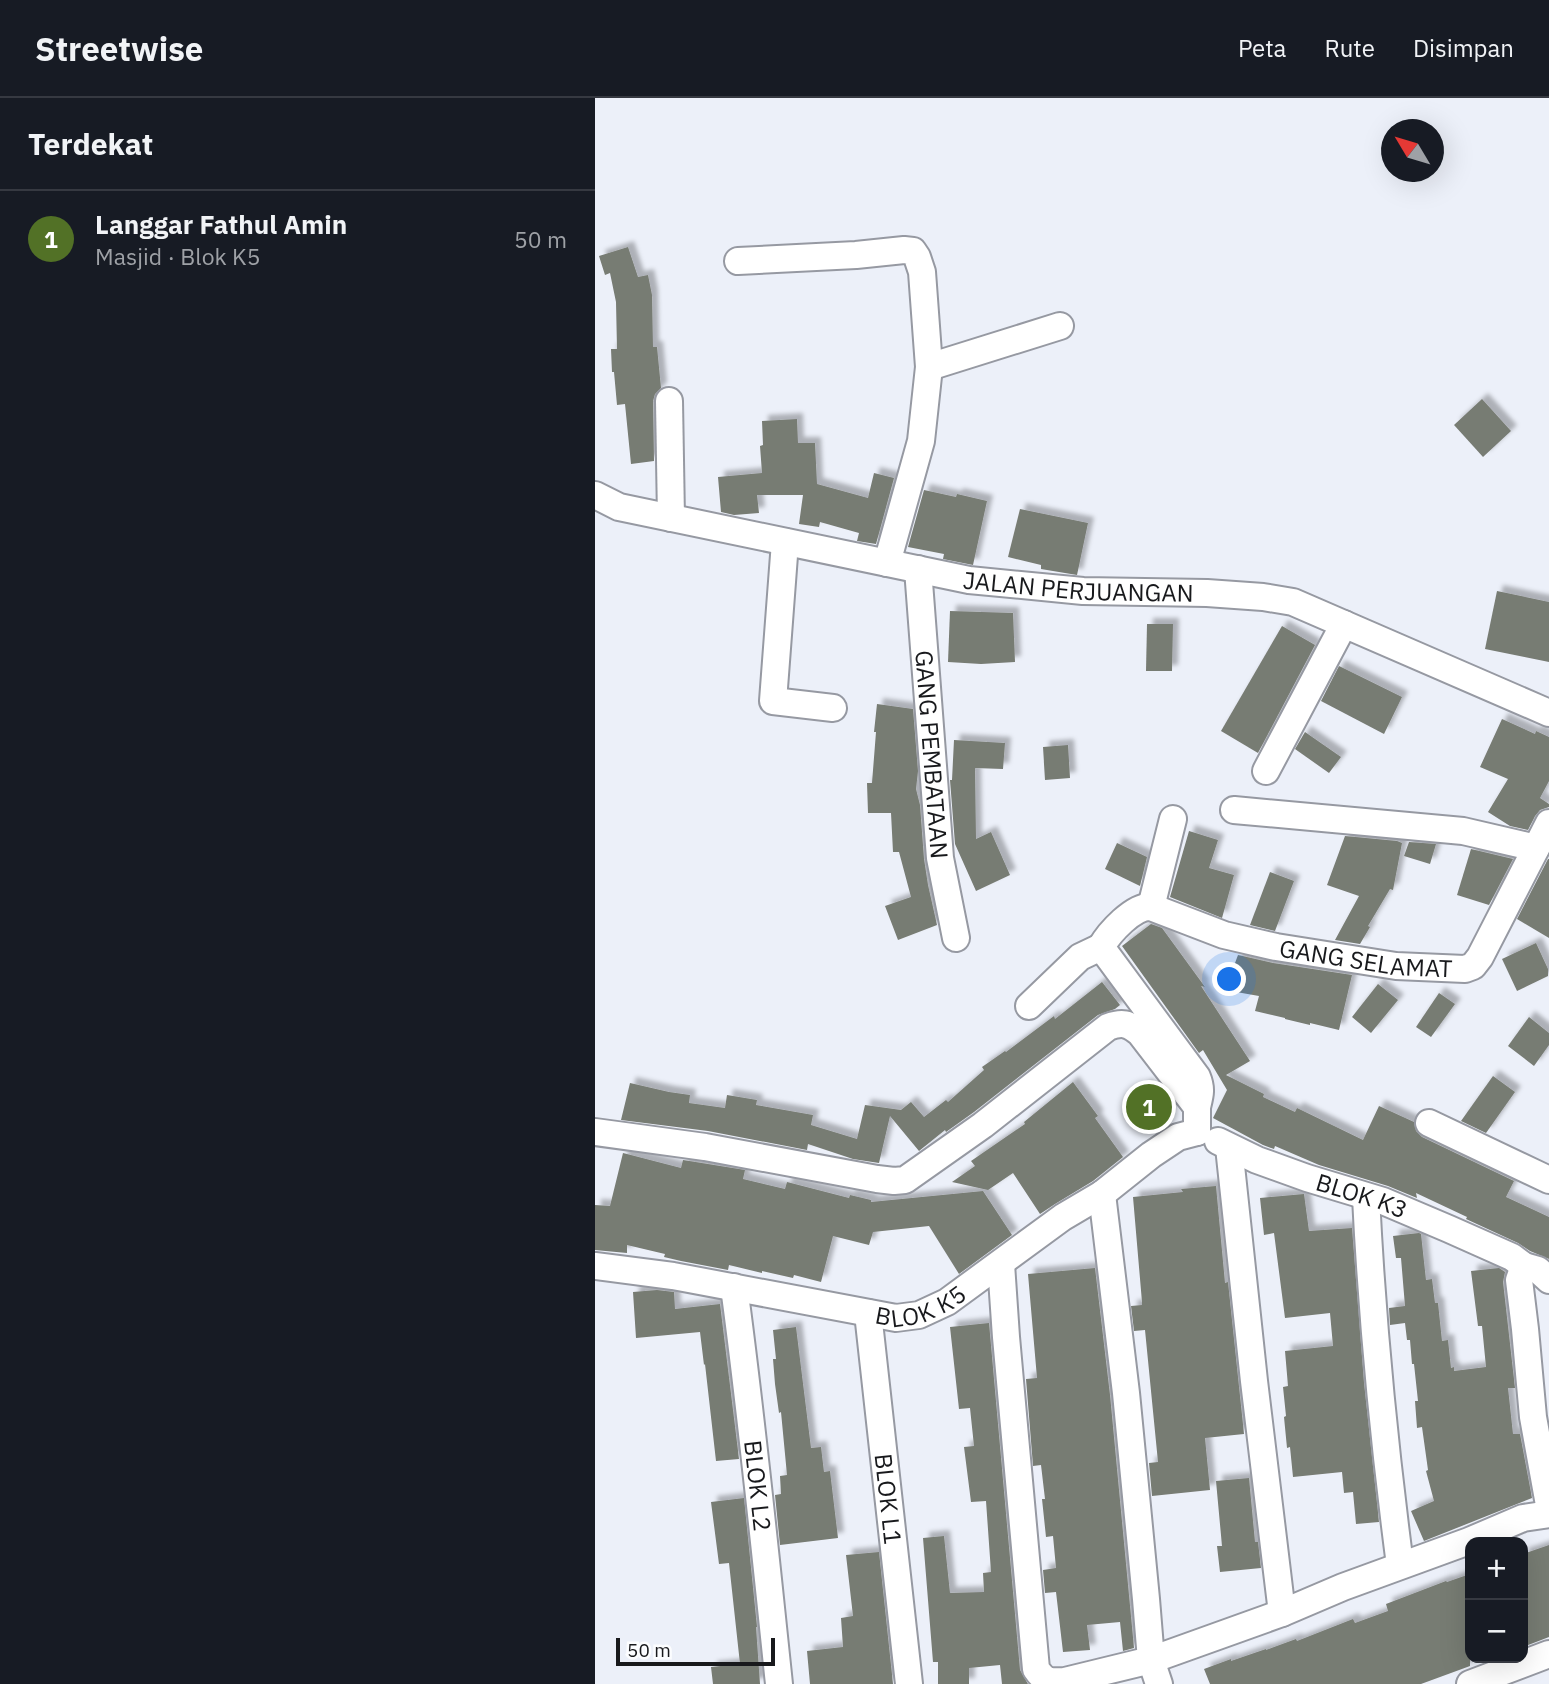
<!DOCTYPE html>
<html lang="id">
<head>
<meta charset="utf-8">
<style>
	:root { --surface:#171b24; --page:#20242c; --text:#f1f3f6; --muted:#9ea1a6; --line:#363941; --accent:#527126 }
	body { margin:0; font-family:"IBM Plex Sans",sans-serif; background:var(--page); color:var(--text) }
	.controls { position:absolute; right:21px; bottom:21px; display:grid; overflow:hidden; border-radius:14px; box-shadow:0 7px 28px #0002 }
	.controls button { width:63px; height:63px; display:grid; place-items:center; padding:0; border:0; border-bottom:2px solid var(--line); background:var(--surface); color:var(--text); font:35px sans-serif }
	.compass { position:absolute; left:786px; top:21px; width:63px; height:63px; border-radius:50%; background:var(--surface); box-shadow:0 7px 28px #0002; rotate:308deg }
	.scale { position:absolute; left:21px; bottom:18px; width:159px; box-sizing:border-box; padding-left:7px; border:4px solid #18191c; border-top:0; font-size:19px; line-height:24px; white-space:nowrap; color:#18191c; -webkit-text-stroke:5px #fcfdff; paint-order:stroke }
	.you { position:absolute; left:635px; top:882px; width:24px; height:24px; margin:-18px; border:5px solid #fff; border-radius:50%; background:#1a73e8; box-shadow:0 0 0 10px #1a73e833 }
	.badge { display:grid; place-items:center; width:46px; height:46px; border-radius:50%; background:var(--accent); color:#fff; font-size:23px; font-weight:700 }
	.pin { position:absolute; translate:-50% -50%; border:4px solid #fff; box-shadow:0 2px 7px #0006 }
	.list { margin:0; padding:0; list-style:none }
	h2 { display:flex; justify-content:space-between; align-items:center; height:91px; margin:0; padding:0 28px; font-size:30px }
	h2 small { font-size:23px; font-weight:400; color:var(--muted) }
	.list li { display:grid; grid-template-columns:46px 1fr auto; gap:21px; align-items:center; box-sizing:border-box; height:98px; padding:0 28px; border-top:2px solid var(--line) }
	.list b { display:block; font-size:26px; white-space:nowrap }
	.list p { margin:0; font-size:23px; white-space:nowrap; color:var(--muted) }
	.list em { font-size:23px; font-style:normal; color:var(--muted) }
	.map { position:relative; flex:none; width:954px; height:1586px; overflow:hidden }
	header { display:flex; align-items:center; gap:42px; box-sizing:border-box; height:98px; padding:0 35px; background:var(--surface); border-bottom:2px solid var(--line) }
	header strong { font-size:33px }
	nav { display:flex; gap:38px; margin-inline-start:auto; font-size:24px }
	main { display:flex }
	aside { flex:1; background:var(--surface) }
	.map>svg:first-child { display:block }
	.building { fill:#777b73; filter:url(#shadow) }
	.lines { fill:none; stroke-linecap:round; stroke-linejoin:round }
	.minor-casing { stroke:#9699a2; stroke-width:30 }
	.minor { stroke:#fff; stroke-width:26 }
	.labels { text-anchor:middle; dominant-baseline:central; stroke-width:6; stroke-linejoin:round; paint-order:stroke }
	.street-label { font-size:24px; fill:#18191c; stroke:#fcfdff }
</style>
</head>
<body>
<header>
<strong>Streetwise</strong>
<nav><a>Peta</a><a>Rute</a><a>Disimpan</a></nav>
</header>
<main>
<aside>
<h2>Terdekat<small></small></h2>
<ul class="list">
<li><span class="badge">1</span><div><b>Langgar Fathul Amin</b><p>Masjid · Blok K5</p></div><em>50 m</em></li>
</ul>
</aside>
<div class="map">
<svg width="954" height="1586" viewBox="0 0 954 1586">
	<defs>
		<filter id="shadow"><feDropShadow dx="6" dy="-6" stdDeviation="2" flood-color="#0004"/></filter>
	</defs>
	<rect width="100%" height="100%" fill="#ecf0f9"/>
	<g class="building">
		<path d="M33 149 43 179 53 177 57 197 58 249H62L66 290 60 296 58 303 59 363 36 366 30 306 22 307 19 274H17L16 251H22L21 204 15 175 10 177 4 158Z"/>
		<path d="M887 301 916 333 888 359 859 327Z"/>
		<path d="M202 321 203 345H220L222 386 273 400 279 375 299 380 281 446 262 443 264 435 225 424 224 429 204 426 208 397H162L164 415 139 417 126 414 123 379 167 375 165 348 168 347 167 323Z"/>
		<path d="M329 392 361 399 362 396 392 403 378 467 348 461 349 456 313 449Z"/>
		<path d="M425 411 493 425 482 477 446 471V467L413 459Z"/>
		<path d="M902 493 954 504V564L890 551Z"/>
		<path d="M355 513 418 515 420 564 386 566 353 564Z"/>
		<path d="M552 526H578L577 573H551Z"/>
		<path d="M687 528 720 547 663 655 626 633Z"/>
		<path d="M744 568 807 599 789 636 726 603Z"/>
		<path d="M282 606 318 611 323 673 321 691 325 707 329 761 333 787 342 827 303 842 290 808 316 799 304 754H298L296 715H273L272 685H277L281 634H279Z"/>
		<path d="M907 621 940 636 941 633 954 639V683L945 700 954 706V709L945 712 940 718 933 732 915 728 893 714 913 681 885 669Z"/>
		<path d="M710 634 746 659 734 675 700 651Z"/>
		<path d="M359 642 410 645 408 671 380 670 381 741 396 734 415 777 381 793 360 746 355 682H357Z"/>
		<path d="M473 647 475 680 450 682 448 649Z"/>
		<path d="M594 733 623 742 614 770 639 777 627 820 575 799Z"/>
		<path d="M750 738 802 743 807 745 798 792 795 791 773 828 775 829 765 846 740 842 764 798 732 787Z"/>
		<path d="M814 744 841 746 835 766 809 758Z"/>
		<path d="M522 745 552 759 545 788 510 771Z"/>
		<path d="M876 751 918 761 894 807 862 797Z"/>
		<path d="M953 761H954V840L922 821Z"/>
		<path d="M675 774 699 783 680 833 655 827Z"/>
		<path d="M556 826 567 830 610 889 606 888 655 963 631 977 669 996 668 999 700 1014 702 1010 768 1042 784 1008 819 1024 821 1033 827 1039 919 1083 911 1099 954 1119V1161L935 1153 923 1145 871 1121 872 1119 821 1095 822 1100 793 1088 724 1067 680 1048 679 1051 668 1047 618 1020 632 992 608 952 604 955 527 848Z"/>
		<path d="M941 845 953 871V878L922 893 907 861Z"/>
		<path d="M643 857 678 865 757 877 744 932 715 925V927L690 921V920L660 913 664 898 630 892Z"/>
		<path d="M507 884 525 907 520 911 503 917 379 1014 351 1034 350 1032 324 1053 295 1018 284 1065 258 1061 213 1046 212 1052 113 1033 26 1022 35 985 74 994 95 997 94 1005 130 1010 132 997 162 1002 161 1007 218 1017 216 1027 262 1041 270 1007 306 1012 316 1004 329 1019 351 1002 353 1004 389 972 387 969 410 953 411 954 459 918 460 921Z"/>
		<path d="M783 886 803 902 776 935 757 919Z"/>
		<path d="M844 895 860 906 836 939 821 929Z"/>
		<path d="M934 919 954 935V947L939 968 913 948Z"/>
		<path d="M898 978 920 994 891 1035 866 1023Z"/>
		<path d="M478 984 503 1018 500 1020 528 1059 498 1083 460 1106 445 1116 418 1075 393 1092 357 1084 380 1068 376 1063 430 1026 429 1024Z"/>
		<path d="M551 987 576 1011 556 1031 531 1008Z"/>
		<path d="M28 1055 86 1070 88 1062 150 1072 148 1081 190 1091 192 1084 254 1100 255 1097 276 1102V1104L388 1093 417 1137 364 1176 334 1128 278 1134 274 1147 238 1138 226 1184 199 1177 198 1180 167 1173V1175L134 1167 133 1172 86 1163 69 1159 70 1156 32 1147V1155L0 1152V1107L15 1108Z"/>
		<path d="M621 1088 630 1185 633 1184 649 1336 610 1340 615 1392 557 1398 554 1365 563 1364 550 1232 539 1233 536 1208 547 1207V1204L538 1099 588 1094 586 1091Z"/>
		<path d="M709 1096 714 1133 757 1130 769 1285 784 1424 761 1426 758 1394 749 1395 747 1374 698 1379 695 1349 692 1350 689 1319 691 1318 688 1289 693 1288 690 1253 738 1248 735 1215 690 1220 679 1135 669 1137 665 1100Z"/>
		<path d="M824 1135 826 1136 831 1182 837 1181 840 1205H843L847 1243 853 1242 856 1270 859 1269V1273L891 1269 887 1228H883L876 1173 904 1170 910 1174 908 1184 920 1290H913L918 1336H925L937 1400 829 1443 816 1413 839 1403 831 1373 833 1372 827 1329 822 1330 820 1303H823L819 1266H817L815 1242H812L810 1225 795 1227 794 1210 810 1208 806 1160H801L798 1138Z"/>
		<path d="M500 1170 515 1297 539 1550 528 1553 525 1524 492 1527 495 1552 468 1554 461 1494 450 1495 448 1472 461 1470 458 1438 451 1439 447 1401H450L446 1367 438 1368 431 1281 442 1280 433 1176Z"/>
		<path d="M62 1192 79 1194 80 1211 125 1206 144 1361 121 1363 110 1266 109 1267 105 1234 41 1240 38 1194Z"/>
		<path d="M394 1225 425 1572 433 1586H407L405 1567 374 1570V1586H343V1564H338L328 1440 349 1438 355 1495 389 1494 388 1475 396 1474 391 1403 376 1404 369 1349 379 1348 375 1310 364 1311 355 1229Z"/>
		<path d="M201 1229 216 1350 226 1349 229 1374 235 1373 243 1440 185 1447 180 1397 186 1396 185 1378 192 1377 186 1314 184 1315 180 1286 178 1261H181L178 1232Z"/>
		<path d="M654 1380 660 1444H663L666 1470 625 1474 622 1448H627L621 1383Z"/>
		<path d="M149 1400 162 1529H161L165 1586H118L116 1569 145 1566 134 1465 124 1466 116 1404Z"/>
		<path d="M954 1447V1539L928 1549V1456Z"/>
		<path d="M284 1454 298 1586H215L212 1553 248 1549 246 1520 258 1518 251 1457Z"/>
		<path d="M875 1476V1568L826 1586H615L609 1571 636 1561V1563L671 1551V1552L701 1541 702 1543 758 1521 760 1525 793 1513 791 1506 851 1483 852 1484Z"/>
	</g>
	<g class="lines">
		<defs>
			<g id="minor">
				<path d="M143 163 261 157 309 152 318 153 322 159 327 174 334 269 326 343 292 465"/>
				<path d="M334 269 465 228"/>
				<path d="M74 303 76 420"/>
				<path id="s1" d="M0 397 24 409 374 482 488 493 612 495 668 499 698 504 954 615"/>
				<path d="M190 444 178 603 238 610"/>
				<path id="s2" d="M323 471 345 760 361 840"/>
				<path d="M671 673 749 526"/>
				<path d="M639 712 868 733 941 750"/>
				<path d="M556 809 578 721"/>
				<path d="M434 908 485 859 506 849"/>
				<path id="s3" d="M602 1009C605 997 607 991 602 979L506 849C514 835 539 807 556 809L629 837 681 849 801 868 870 871 878 868 885 859 954 725"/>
				<path d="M834 1025 954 1082"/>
				<path d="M0 1034 110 1049 282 1081 299 1083 310 1082 388 1027 513 929C527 924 533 925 545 935L602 1009V1034"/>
				<path id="s4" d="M623 1043 662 1062 712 1080 788 1103 854 1131 917 1159 929 1168 943 1172 954 1182"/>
				<path d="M634 1049 659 1283 687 1515"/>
				<path d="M507 1096 531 1295 551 1501 556 1562 564 1586"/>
				<path d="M771 1099C777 1222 789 1345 805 1467"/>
				<path d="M406 1166 411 1239 441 1571C450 1584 454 1584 470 1583L556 1562 687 1515 748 1489 874 1443 928 1420 954 1416"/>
				<path id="s5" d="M0 1168 78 1178 301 1220 324 1217 352 1204 468 1119 507 1096 556 1057 583 1039 602 1034"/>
				<path d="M929 1168 924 1182 930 1231 938 1319 954 1407"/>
				<path id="s6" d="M139 1189C157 1321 170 1454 184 1586"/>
				<path id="s7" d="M273 1215 314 1586"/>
				<path d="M875 1586 954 1556"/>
			</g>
		</defs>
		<use href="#minor" class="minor-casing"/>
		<use href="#minor" class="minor"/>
	</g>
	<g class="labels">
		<g class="street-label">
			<text stroke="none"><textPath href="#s1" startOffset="494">JALAN PERJUANGAN</textPath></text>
			<text stroke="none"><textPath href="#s2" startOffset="186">GANG PEMBATAAN</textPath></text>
			<text stroke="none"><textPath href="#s3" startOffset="481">GANG SELAMAT</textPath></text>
			<text stroke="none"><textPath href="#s4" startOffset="154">BLOK K3</textPath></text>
			<text stroke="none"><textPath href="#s5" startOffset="332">BLOK K5</textPath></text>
			<text stroke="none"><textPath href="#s6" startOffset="200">BLOK L2</textPath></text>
			<text stroke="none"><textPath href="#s7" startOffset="187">BLOK L1</textPath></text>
		</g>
	</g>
</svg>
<div class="controls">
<button>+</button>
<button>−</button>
</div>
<svg class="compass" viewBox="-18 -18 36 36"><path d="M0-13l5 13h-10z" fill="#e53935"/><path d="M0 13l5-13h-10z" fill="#9ea1a6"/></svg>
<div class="scale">50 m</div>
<div class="you"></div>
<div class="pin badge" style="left:554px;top:1009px">1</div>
</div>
</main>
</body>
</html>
